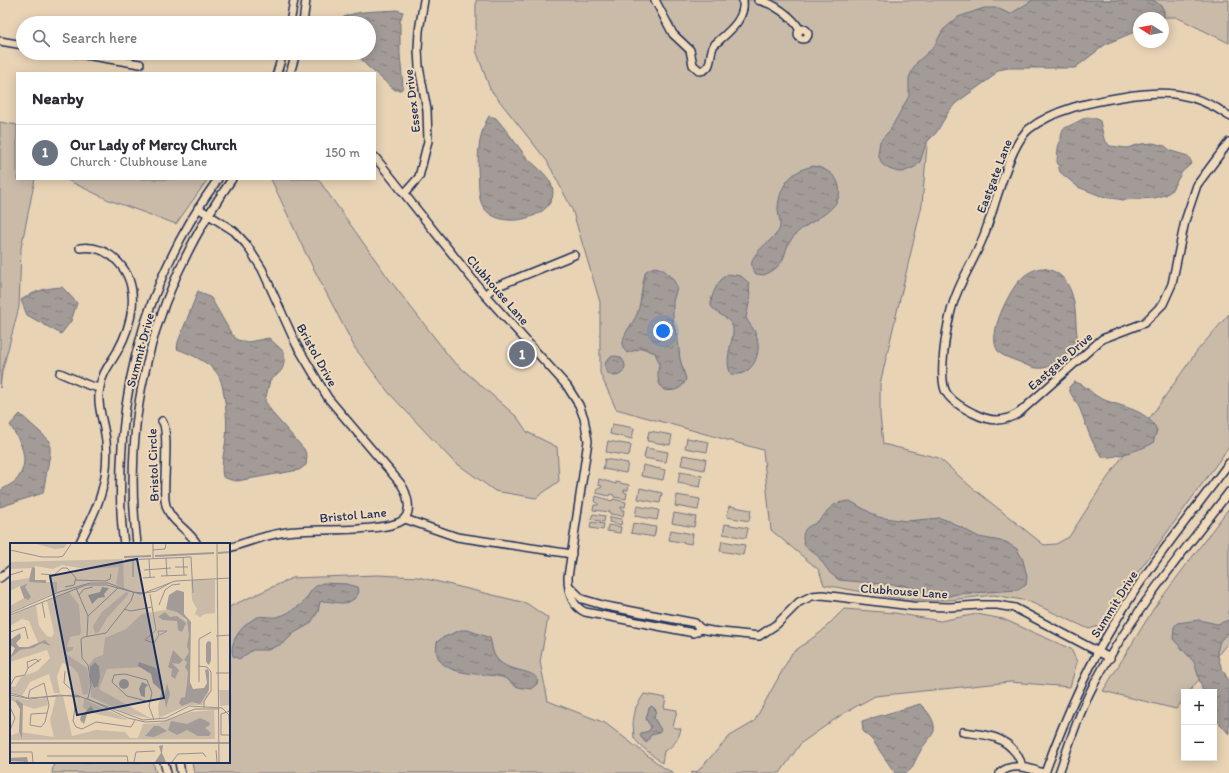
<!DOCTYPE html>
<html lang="en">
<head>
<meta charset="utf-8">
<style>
	:root { --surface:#fff; --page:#f7f7f7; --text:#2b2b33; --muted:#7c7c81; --line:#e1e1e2; --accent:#1b2f5e }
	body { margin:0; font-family:Itim,sans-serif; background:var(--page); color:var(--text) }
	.controls { position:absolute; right:12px; bottom:12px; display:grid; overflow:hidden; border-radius:0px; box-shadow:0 2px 10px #0003 }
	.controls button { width:36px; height:36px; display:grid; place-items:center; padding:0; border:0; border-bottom:1px solid var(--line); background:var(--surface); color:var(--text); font:20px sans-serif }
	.compass { position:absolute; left:1133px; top:12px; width:36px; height:36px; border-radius:50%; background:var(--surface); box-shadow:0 2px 10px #0003; rotate:281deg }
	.you { position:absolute; left:663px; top:331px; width:14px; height:14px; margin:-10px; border:3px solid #fff; border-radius:50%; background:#1a73e8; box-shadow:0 0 0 6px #1a73e833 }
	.badge { display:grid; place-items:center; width:26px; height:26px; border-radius:50%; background:var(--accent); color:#fff; font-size:13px; font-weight:700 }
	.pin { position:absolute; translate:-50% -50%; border:2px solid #fff; box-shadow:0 1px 4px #0006 }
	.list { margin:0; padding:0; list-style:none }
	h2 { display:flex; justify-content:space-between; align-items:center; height:52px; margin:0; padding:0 16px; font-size:17px }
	h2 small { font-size:13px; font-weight:400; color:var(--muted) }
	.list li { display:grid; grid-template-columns:26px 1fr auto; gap:12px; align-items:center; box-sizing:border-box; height:56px; padding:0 16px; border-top:1px solid var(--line) }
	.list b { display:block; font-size:15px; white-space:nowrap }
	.list p { margin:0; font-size:13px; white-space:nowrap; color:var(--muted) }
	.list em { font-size:13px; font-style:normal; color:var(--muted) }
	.icon { flex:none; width:22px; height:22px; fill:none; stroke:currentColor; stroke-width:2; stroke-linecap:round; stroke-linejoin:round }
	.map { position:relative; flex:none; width:1229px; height:773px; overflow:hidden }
	.search { position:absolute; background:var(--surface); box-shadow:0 2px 10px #0003; left:16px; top:16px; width:360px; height:44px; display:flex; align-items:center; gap:10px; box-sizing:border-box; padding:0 14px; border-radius:22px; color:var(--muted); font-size:15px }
	.panel { position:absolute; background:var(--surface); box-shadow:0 2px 10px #0003; left:16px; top:72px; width:360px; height:108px; border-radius:0px }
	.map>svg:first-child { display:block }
	.green { fill:#cabba9; stroke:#727584 }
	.water { fill:url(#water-ripples); stroke:#6c7080 }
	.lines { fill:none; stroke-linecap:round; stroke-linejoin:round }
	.minor-casing { stroke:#1b2f5e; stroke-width:10 }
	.minor { stroke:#f1dab9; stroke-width:7 }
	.labels { text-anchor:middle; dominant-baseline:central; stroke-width:4; stroke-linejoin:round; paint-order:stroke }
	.street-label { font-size:13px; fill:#1b2f5e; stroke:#f1dab9 }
	.inset-river { fill:none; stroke:#a29b97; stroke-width:2 }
	.inset-road { fill:none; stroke:#969192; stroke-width:1 }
	.view { fill:#1b2f5e; fill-opacity:0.15; stroke:#1b2f5e; stroke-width:2 }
	.inset-edge { fill:none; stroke:#1b2f5e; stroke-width:2 }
</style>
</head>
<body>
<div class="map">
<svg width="1229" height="773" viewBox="0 0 1229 773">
	<defs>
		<pattern id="water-ripples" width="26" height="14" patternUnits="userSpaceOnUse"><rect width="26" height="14" fill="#a29b97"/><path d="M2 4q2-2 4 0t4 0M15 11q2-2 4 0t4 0" fill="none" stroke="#837f7e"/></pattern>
	</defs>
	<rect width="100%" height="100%" fill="#e8d3b5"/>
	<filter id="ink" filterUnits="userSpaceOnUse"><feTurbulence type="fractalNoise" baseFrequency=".025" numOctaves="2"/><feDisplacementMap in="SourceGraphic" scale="8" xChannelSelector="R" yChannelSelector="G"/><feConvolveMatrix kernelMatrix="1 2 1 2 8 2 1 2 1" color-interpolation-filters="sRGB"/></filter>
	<g filter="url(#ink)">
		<g class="green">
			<path d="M476 0H1229V43L1176 17 1029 18 929 121 922 205 880 384V415L883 444 939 458 970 486 1044 545 1056 544 1069 537 1101 487 1197 351 1229 314V447L1099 626 1089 629 1028 601 994 595 949 600H908L824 585 819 570 771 530 763 450 616 409 600 373V302L572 209 547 161 490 89 476 50Z"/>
			<path d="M0 122 17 125V179H35L21 248 19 307 2 372 0 388Z"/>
			<path d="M65 179H208L176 224 109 200Z"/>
			<path d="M271 179H318L389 279 452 360 517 417 527 432 557 447 559 481 536 498 495 491 452 460 389 393 355 348 305 252Z"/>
			<path d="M612 424 634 428 632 439 610 434Z"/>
			<path d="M649 431 672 435 670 445 647 441Z"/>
			<path d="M687 438 709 442 707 452 685 448Z"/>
			<path d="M608 441 631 445 629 456 606 452Z"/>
			<path d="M646 448 668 452 666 462 644 458Z"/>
			<path d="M683 455 706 459 704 470 681 465Z"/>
			<path d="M605 459 628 463 626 473 603 469Z"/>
			<path d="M643 465 665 470 663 480 641 476Z"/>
			<path d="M680 472 702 476 700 487 678 483Z"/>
			<path d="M599 479 616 484V482L629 485 628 490H624V492L627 493 626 499 614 497V495L610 494 609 496 596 493 597 488H601L602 486 598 485Z"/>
			<path d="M640 488 662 493 660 503 638 499Z"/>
			<path d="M677 495 700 499 698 510 675 506Z"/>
			<path d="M596 496 612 501 613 499 626 502 625 507H621V510H624L623 516 610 514V512L593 510 594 505H598V503L595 502Z"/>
			<path d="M637 506 659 510 657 520 635 516Z"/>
			<path d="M729 506 751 510 749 521 727 517Z"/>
			<path d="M1229 508V641L1189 692H1184V699L1176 709 1103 691 1154 608Z"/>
			<path d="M674 513 696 517 694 527 672 523Z"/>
			<path d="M593 514 605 516 604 522 591 519Z"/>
			<path d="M610 517 622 519 621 525 609 522Z"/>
			<path d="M591 522 604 524 603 530 590 528Z"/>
			<path d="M633 523 656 527 654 537 631 533Z"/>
			<path d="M725 524 748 528 746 538 723 534Z"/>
			<path d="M608 525 621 527 620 533 607 531Z"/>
			<path d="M671 530 693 534 691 544 669 540Z"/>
			<path d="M722 541 745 545 743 555 720 551Z"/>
			<path d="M378 575 418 577 526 603 548 618 540 662 548 701 605 723 664 768 674 773H194L192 762H229V607L292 578Z"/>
			<path d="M844 609 895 613 940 621 977 614 1003 619 1071 649 1077 662 1070 687 1010 682 875 696 844 713 801 743 780 773H691L698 771 730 736 754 722 792 653 821 632Z"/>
			<path d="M644 694 666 698 664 708 677 710 673 727 681 729C678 740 674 746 664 751L662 763 640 745 634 738 633 722 636 707Z"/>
			<path d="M54 762H153L156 773H52Z"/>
		</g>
		<g class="water">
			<path d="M1033 0H1152C1160 4 1167 9 1163 18H1139V30L1106 44 1075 68H1009L998 70 992 77 956 103 949 111 936 133 926 143 920 162 915 167 903 172H898L889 169 882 164 878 154 880 141 890 130 909 96V78L912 71 917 62 933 48 943 30 958 17 984 8H997L1010 14Z"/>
			<path d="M397 10 403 12 400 21V54L403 87 401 90H395L366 65 357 53H369V23H334C351 9 376 12 397 10Z"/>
			<path d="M489 116 496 118C506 130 515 142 524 154 532 165 547 172 552 186 562 219 492 235 481 202 478 194 479 179 478 169 478 152 479 132 489 116Z"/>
			<path d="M1087 117 1095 118 1100 121 1104 139 1110 146 1127 148 1141 144 1153 143 1165 146 1171 151 1188 156 1192 163 1182 172 1171 191 1166 195 1154 198 1123 200 1101 196 1078 187 1060 172 1057 161 1058 148 1063 129Z"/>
			<path d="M814 166C824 168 835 174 838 183 848 211 807 220 794 236 780 252 791 263 764 275L756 274C740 257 773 242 779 230 782 222 778 216 778 209 779 186 791 170 814 166Z"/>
			<path d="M654 267C665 268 673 277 677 287L673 302V323L678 339 680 359 686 379C683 389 674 392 664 390 656 384 658 371 659 362L655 353 642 348 627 353 623 348C621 334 632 326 637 314 642 300 641 285 646 271Z"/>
			<path d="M1041 268C1071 271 1075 299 1076 323 1076 331 1079 340 1075 347 1073 353 1066 356 1062 359 1043 372 1037 370 1017 361 1012 359 1005 357 1001 354 983 341 1008 294 1018 282 1025 274 1032 270 1041 268Z"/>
			<path d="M728 274 741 276 749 283 750 299 746 318C749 324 754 328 756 335 763 352 753 378 731 374 722 358 737 336 732 325 728 317 716 314 711 306 710 296 719 278 728 274Z"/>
			<path d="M62 287 77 303 71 321 61 334 27 315 21 300C35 291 45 288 62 287Z"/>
			<path d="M198 291 211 298 231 333 237 340 248 342 269 338 284 352C285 367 283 372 270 380L265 401 274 415 304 449 307 456 306 465 299 470 237 481 231 480 223 477C220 464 225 450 226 437 228 424 225 383 217 373 210 363 189 353 177 349L178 342Z"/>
			<circle cx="615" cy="366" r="10"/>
			<path d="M1074 382C1084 383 1090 392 1098 397 1117 407 1146 407 1157 430L1153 443C1146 448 1109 460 1103 457 1089 443 1086 420 1077 403 1074 398 1069 393 1069 387Z"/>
			<path d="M20 414 50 441V454L43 493 0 507V491C5 487 15 483 18 478 31 459 20 441 10 425Z"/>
			<path d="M850 501 878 517 906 521 940 518 949 521 979 537 1006 542 1017 549 1023 560 1027 577 1026 585 1018 590 957 594 938 599 926 595 919 590 905 586 839 580 830 573 817 555 805 546C803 541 802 535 805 530 807 526 813 525 817 522 831 510 828 503 850 501Z"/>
			<path d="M323 583 347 584 358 587 359 592C349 612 330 598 320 602L318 612 310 624 294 633 284 643 268 650H253L239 659 233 656C228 642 244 622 258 617 265 615 272 619 280 616 286 615 293 609 299 606 310 599 307 588 323 583Z"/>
			<path d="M1199 620 1217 624 1229 620V632L1220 641 1217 652 1221 667 1229 681V734L1214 717V692H1203L1194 662 1173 639 1174 627 1177 623Z"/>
			<path d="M461 630H468L490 638C492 644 492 651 495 656 506 674 531 667 538 680L537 684 531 689C526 688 520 688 515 686 511 683 508 679 502 677 482 672 430 679 437 642L442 638Z"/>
			<path d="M920 704C927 710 936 721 934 731 932 737 923 745 920 752 915 759 914 768 907 773H895L873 741 863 731 862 721Z"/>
			<path d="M652 706 656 710 654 718 661 730 659 733 651 735 646 743 640 736 641 733 649 731 651 727 646 719 649 708Z"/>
		</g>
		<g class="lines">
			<defs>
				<g id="minor">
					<path d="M655 0 673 34 690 50 693 65 700 71C714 69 708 55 714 45 727 33 746 20 743 0"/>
					<path d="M758 0C773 3 792 16 800 30"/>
					<path d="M290 23 294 0"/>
					<path d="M303 23 306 0"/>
					<circle cx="803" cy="34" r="5"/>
					<path d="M0 41 23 45"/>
					<path d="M73 53 140 64"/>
					<path d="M277 73 283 53"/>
					<path d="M290 73 296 53"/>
					<path d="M1229 116C1194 91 1163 90 1122 97 1090 102 1055 109 1029 129 1008 146 994 213 982 240 972 265 956 287 950 315 946 331 939 374 945 390 949 400 963 408 973 413 990 422 1004 423 1020 412L1102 339 1144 323 1163 304 1172 284 1185 221 1197 185 1229 142"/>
					<path d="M375 157 485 295 567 386 579 405 584 418 588 441 568 577C568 592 572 606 585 612L694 633 701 629"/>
					<path d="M405 193 419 177 428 141 427 110 419 67 418 49 419 31 424 0"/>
					<path d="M198 208 234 231 246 244 262 269 296 344 328 398 401 484C407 493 413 512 403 520 388 532 318 529 297 531 275 532 250 541 229 548"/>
					<path d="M485 295 493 288 574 255"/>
					<path d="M60 373 88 385 99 388"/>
					<path d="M162 421C170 430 163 484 165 500 167 521 188 528 197 544"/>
					<path d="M405 519 457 537 572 554"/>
					<path d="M79 544C97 509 110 482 106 441 104 422 96 405 100 387 102 373 110 364 117 352 132 325 142 287 118 262 108 251 94 246 80 248"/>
					<path d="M124 544C120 518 120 492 121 465 124 360 157 264 218 179"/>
					<path d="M137 544C121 411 155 288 232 179"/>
					<path d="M0 578 11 569"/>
					<path d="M570 587 582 599 606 606 695 623 701 629 712 631 759 636 777 624 799 602 812 596 822 595 912 606 950 607 979 605H997L1015 608 1110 658"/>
					<path d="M963 732C984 735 1001 734 1016 753 1019 758 1021 760 1022 767"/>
					<path d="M164 762 167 773"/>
					<path d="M179 762 181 773"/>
					<path d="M1000 773C1013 762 1029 768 1043 773"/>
					<path d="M1045 773C1064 720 1087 667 1117 619 1150 564 1191 515 1229 463"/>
					<path d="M1059 773C1069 745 1078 715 1092 688 1129 617 1181 555 1229 492"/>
				</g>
			</defs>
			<use href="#minor" class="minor-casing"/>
			<use href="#minor" class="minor"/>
		</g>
	</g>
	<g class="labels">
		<g class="street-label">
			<text transform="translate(412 101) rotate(-97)">Essex Drive</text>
			<text transform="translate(994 176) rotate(-69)">Eastgate Lane</text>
			<text transform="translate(498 290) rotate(49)">Clubhouse Lane</text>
			<text transform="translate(140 350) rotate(-75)">Summit Drive</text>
			<text transform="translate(317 355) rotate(61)">Bristol Drive</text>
			<text transform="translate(1060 361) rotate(-41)">Eastgate Drive</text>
			<text transform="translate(153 465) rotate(-92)">Bristol Circle</text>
			<text transform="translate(353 515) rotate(-5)">Bristol Lane</text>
			<text transform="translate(904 591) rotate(4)">Clubhouse Lane</text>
			<text transform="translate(1114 604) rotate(-58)">Summit Drive</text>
		</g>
	</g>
	<g transform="translate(10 543)">
		<rect width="220" height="220" fill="#e8d3b5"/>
		<path d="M26 1H57L54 5 45 6ZM113 16 114 45 106 41 109 24 76 26 52 22 43 26 25 23 24 39H47V49L0 69V63L14 55 15 50 10 43 0 48V38L19 35 22 25 0 26V19ZM59 49 69 62 71 89 70 92 60 94 57 104H63V107L55 110 77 125 80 140 78 151 73 152 68 130 61 123 52 120 47 134 50 150H44L39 131 20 139 12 153 0 149 1 143 5 144 11 134 27 128 40 115 37 107 0 119V113L9 106 29 102 19 78 12 76 0 83V73L26 62 29 83 37 93 42 94 44 90 37 58ZM116 49 119 50 117 53 97 75 89 89 85 90 83 83 92 69ZM160 66 165 67 180 81 179 146 184 149H200L193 162H178L149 175 148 164 151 149 148 133 134 124 97 126 89 146 142 176 115 170 81 154 79 122 84 115 93 112 95 95 116 86 132 71ZM0 153 17 157 37 155 38 162 24 166 0 157ZM53 153 62 193 86 187 115 189 120 195H128L133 181 149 180 181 169 204 167 205 196 0 197V193L10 189 44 194 40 177 46 154ZM74 156 117 176 116 177 86 171 73 165Z" fill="#cabba9"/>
		<path d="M209 147H220V162L210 163Z" fill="#cabba9"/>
		<path d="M181 37H205V70L195 71 190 74 185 71 187 66 182 57Z" fill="#cabba9"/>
		<path d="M22 24 25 25V37H36V40L19 39ZM18 40 15 44 21 54 18 57 14 55 10 44ZM92 44 99 45 94 51 95 54 88 55 82 61 78 52 90 49ZM167 47 174 49V71L181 79 180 139 183 146 194 145 197 140 195 127 198 126 199 129V147L190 161 182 159 172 163 169 160 171 155 175 154 177 141 178 129 175 124 177 119 174 117 179 109 177 103 179 92 177 77 167 69 156 66 159 52ZM155 69 160 74 167 73 176 80 172 89 168 87 167 78 153 77 148 74ZM10 90 11 95 6 100 9 104H18L35 97 41 103 32 100 23 105 10 107 0 115 5 105 0 102V97ZM198 98 201 99V117L199 122 196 119V101ZM163 107 173 117 169 121 162 120 169 127 165 136 161 133 162 126 158 124ZM85 119 89 123 90 134 88 143 84 145 80 135V124ZM129 119 146 125 152 139V148L143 140 141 131 128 123ZM109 141a5 5 0 1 1 10 0a5 5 0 1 1-10 0ZM132 139 138 142 135 145V154L131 153 129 146ZM157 141 160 151 156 165 154 154ZM7 157 13 161 12 196 9 188 10 166 5 158ZM81 163 85 169 77 171 74 181 70 177 71 173ZM190 175 199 179 200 182 195 185 201 190 199 193H188L177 187 167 192 158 187 161 178 177 181ZM144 183H149L157 188 144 194 135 193ZM153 202 152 210 156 219H145L151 210 149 203ZM17 214 18 219 0 218V215Z" fill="#a29b97"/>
		<path class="inset-river" d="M208 10 220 9M145 13 204 10M114 14 141 13M0 200H220"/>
		<path class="inset-road" d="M143 1V15M207 1 209 219M0 7 32 14H49L53 13 61 1M143 7 155 6 156 1M173 14 174 32M156 15 157 33M123 16V34M139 16 140 34M115 17 181 14 183 50M165 24H178M134 27 161 25M31 31 44 32 52 25H57L66 35 64 42 55 44M0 32 13 28M151 33 177 32M133 35 145 34M65 37 96 38 100 36 101 31M66 45 78 73 77 93M140 51 146 87M69 52 74 46 83 44M32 59 35 75M149 62 155 47 162 42 170 41M114 66 121 68 142 64M0 70 49 49 80 40H98L123 49 134 50 165 38 220 35M0 72 76 42H97L130 51 146 48 160 40M78 73 108 45M146 87 135 97 144 100 149 92 148 88M148 88H157L150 92M0 89 15 84 18 96M206 93 220 92M74 94 96 90 121 58 124 49M74 94 71 96 72 115 78 122 81 142 78 155M188 123 197 124 201 129V148L194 158V165M18 125 17 119 26 116 29 119M55 128 54 140 63 148 65 165 63 178 66 184 72 186 86 179 121 184 125 177M206 130H220M189 139V96L201 89M0 143 5 134 15 132 18 125 31 116M0 150 18 155 66 152 133 177 156 175 179 163 212 165 219 172 220 192M0 152 20 156 49 152 70 154M18 155 20 147 34 140 39 162 35 179 31 184 20 182 21 171 37 170M76 155 118 175 135 179 155 178 185 166H208M140 159 117 153 102 139 104 132 115 131 137 137 142 150 139 163 144 177M0 164 5 175 0 187M220 168 211 171V192H220M206 207 207 219M0 209H22L23 219M37 213H117L118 219M124 219 126 209 145 208M162 219 168 211 193 210 196 214"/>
		<path class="view" d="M127 16 154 155 67 172 40 33Z"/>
		<rect width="220" height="220" class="inset-edge"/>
	</g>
</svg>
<div class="controls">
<button>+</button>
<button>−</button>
</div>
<svg class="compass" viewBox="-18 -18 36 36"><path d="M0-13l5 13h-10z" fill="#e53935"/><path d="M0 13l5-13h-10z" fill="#7c7c81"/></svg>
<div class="you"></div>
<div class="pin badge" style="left:522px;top:354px;background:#6b7280">1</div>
<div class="search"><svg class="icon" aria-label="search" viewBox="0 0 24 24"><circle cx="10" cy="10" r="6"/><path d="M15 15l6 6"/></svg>Search here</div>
<section class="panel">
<h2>Nearby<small></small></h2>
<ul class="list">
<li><span class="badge" style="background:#6b7280">1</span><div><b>Our Lady of Mercy Church</b><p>Church · Clubhouse Lane</p></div><em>150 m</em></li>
</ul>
</section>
</div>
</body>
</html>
